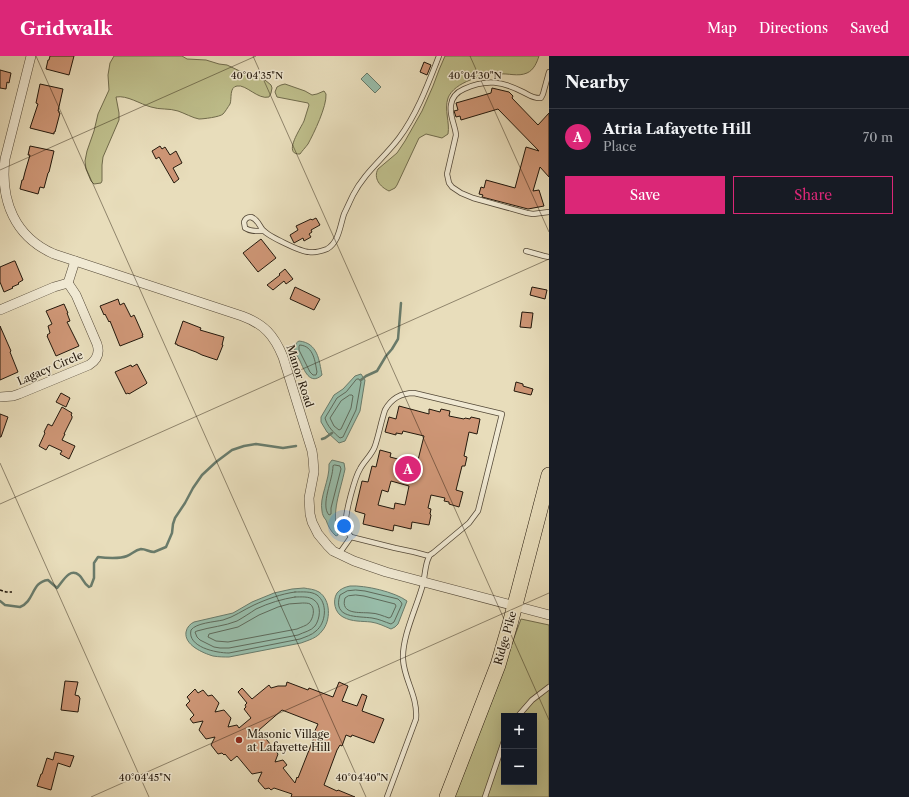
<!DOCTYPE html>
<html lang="en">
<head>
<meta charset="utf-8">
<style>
	:root { --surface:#171b24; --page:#242831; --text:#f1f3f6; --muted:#9ea1a6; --line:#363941; --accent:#db2777 }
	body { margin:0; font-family:"Libre Caslon Text",serif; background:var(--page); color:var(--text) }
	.controls { position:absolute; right:12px; bottom:12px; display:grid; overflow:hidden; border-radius:0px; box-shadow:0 4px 16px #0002 }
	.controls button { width:36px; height:36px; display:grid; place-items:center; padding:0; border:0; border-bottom:1px solid var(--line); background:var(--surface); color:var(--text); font:20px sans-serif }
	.you { position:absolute; left:344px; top:470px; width:14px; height:14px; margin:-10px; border:3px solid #fff; border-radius:50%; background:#1a73e8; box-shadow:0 0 0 6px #1a73e833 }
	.badge { display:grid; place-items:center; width:26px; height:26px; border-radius:50%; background:var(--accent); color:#fff; font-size:13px; font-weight:700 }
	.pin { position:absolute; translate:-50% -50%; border:2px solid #fff; box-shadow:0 1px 4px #0006 }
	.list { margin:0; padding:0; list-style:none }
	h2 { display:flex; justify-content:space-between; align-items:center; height:52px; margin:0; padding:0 16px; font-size:17px }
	h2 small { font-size:13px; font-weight:400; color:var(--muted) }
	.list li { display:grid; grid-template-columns:26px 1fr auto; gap:12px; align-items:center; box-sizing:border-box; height:56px; padding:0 16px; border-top:1px solid var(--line) }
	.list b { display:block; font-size:15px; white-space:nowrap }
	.list p { margin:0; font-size:13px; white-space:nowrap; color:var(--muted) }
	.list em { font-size:13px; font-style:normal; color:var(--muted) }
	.actions { display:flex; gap:8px; padding:12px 16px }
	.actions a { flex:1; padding:9px 0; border:1px solid var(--accent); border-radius:0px; text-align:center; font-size:14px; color:var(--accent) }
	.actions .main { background:var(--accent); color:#fff }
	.map { position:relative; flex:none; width:549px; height:741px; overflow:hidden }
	header { display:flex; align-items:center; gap:24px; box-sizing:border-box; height:56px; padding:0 20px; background:var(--accent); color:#fff }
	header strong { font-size:19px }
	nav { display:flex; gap:22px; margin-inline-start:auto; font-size:14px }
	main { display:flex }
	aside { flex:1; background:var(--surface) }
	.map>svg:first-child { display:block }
	.green { fill:#bebe8b; stroke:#706b4c; fill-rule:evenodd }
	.water { fill:#98bdaa; stroke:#697b6b }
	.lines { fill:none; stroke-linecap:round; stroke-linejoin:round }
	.shore { stroke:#5e6a5b; stroke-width:1 }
	.stream { stroke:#697b6b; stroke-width:2.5 }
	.building { fill:#ce9676; stroke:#23180c; fill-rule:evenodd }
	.service-casing { stroke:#544938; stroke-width:6 }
	.minor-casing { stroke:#544938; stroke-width:10 }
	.primary-casing { stroke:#23180c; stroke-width:16 }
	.path { stroke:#23180c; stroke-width:1.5; stroke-dasharray:3 2; stroke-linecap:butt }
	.service { stroke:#f0e9d3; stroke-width:4.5 }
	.minor { stroke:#f0e9d3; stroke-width:9 }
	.primary { stroke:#e8ddbb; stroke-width:15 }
	.ticks { fill:none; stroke:#23180c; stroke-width:1; stroke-opacity:0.45 }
	.poi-dot { fill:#8f2418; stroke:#f0e9d3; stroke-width:1.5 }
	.labels { text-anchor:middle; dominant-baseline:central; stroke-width:3; stroke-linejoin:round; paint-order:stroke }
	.street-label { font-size:11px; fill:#23180c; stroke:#f0e9d3 }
	.poi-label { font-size:11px; fill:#23180c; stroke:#f0e9d3; text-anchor:start }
	.ticks-label { font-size:10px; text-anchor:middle; fill:#23180c; stroke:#f0e9d3; stroke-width:3; stroke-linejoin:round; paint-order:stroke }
</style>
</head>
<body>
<header>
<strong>Gridwalk</strong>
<nav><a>Map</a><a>Directions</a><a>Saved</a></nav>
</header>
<main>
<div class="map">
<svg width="549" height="741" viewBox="0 0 549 741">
	<rect width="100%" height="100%" fill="#e8ddbb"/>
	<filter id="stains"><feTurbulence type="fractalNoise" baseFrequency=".005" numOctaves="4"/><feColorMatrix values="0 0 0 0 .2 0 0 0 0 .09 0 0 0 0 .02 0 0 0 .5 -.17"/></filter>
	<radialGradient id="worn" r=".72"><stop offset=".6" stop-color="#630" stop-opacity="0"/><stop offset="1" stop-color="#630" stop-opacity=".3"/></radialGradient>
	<g class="green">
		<path d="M114 0H182L187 3 206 4 219 8 227 9 246 18 265 24 271 29 272 32 271 37 269 41C258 44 246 28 237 30 229 31 232 43 230 48 228 51 225 56 223 58 220 61 203 63 199 63 193 62 184 57 178 55 169 52 160 54 151 51 140 48 127 39 116 41L119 57V64L103 101 102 109V125L101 127 94 128 91 125 86 113 85 105 87 95 94 75 98 58 109 34 108 19 110 7Z"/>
		<path d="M445 0H539C537 6 534 14 527 17 518 21 508 17 499 18 484 18 454 26 448 42 444 54 450 66 448 78L442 82 426 78 419 82 397 129 395 132 389 135C380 131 373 122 378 113L397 97 405 85 422 55 433 30 439 14Z"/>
		<path d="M285 28 305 35 312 39 317 38 324 35 326 38C327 50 314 77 308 88 305 92 302 95 300 98 282 99 301 72 304 65 306 60 307 54 309 49L308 47 277 41 275 36 277 31 281 29Z"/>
		<path d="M521 563 549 569V741H453L500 620ZM504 660H534V726H504Z"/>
	</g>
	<g class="water">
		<path d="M367 17 381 31 375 37 361 23Z"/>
		<path d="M299 285C318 287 319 304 322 319 310 330 304 314 300 305 298 301 293 294 295 290 296 287 297 286 299 285Z"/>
		<path d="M361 318 365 324 360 355 345 385 339 387 327 376 321 366V361L334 339 343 333 355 320Z"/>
		<path d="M332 404 344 407 345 413C340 437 331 455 338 479L336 480C331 476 328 470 326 464 324 462 322 458 322 455 319 441 330 424 329 408Z"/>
		<path d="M350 530C365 529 395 536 407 545L398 568 395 571 391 573C384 570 378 567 371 566 362 565 352 566 343 561 335 557 332 545 337 537 340 533 345 531 350 530Z"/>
		<path d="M304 532C309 533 314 533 319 536 331 544 331 565 322 575 317 582 309 584 301 587L229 601C224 601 219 601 213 600 203 597 184 589 186 576 187 571 190 568 194 566L233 557 252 546 274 537 292 533Z"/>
	</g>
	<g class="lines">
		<g class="shore">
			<path d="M300 289C314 290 315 306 317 316L316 319H313L310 316 299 294V291Z"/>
			<path d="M357 323H359L361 326 356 354 343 381 340 382C334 377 327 370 325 362L337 342 346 336Z"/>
			<path d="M350 339H352L353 340 351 352 341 373 339 374 334 370 330 362 341 345Z"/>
			<path d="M335 409 340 410 341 413 331 452V458L329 459C320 449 333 424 333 410Z"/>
			<path d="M356 534 365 535 398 543 401 546 402 548 394 566 391 568C385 566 379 563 372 562 358 560 332 563 340 539L347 535Z"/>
			<path d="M295 536C302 536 311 535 317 539 328 547 326 567 316 575 312 579 305 581 300 583L229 597C216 597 187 591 191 574 196 567 214 566 223 564 234 561 243 554 254 549 267 543 281 538 295 536Z"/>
			<path d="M356 539 364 540 395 548 396 550 391 561 389 562C383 560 377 557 370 557 360 556 340 559 345 542L348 540Z"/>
			<path d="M295 541C301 541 309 540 314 544 322 549 320 563 315 570 311 575 304 576 298 579L229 592H220L214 591 200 584 197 581 195 576 197 575C210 571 225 570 237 565 244 561 250 557 256 553 269 547 282 543 295 541Z"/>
			<path d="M303 547C304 547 309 547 310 548 316 552 313 563 309 567 306 570 301 571 297 573L228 586 216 585 208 581 209 578 238 571 259 559 278 551 289 548Z"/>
		</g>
		<g class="stream">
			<path d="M361 324 366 320 377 315 386 300 392 293 398 283 401 247"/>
			<path d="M322 383 325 382 332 377"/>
			<path d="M0 545 5 549 20 551C35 545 31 526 48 524L57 532C62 527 69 511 79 519 83 522 83 527 89 531L91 530 94 522V507L98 501C105 502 120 503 127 500 132 498 135 494 141 493 146 493 149 496 154 496L166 491 172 477 173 468 175 462 185 447 193 432 202 419 216 406 232 394 244 390 256 388 283 392 296 390"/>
		</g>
	</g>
	<g class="building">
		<path d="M50 0H74L69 19 46 13 48 4H49Z"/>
		<path d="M424 6 431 9 427 19 420 16Z"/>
		<path d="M0 14 11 17 9 27 7 26 6 33 0 32Z"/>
		<path d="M40 28 63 33 58 55H59V57H60L55 76H54V78L30 72 38 48 36 47Z"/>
		<path d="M492 32 509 36 513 40 512 42 538 69 549 57V121L540 111 533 135 539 134 544 150 528 153 482 141 483 139 479 138 481 131 484 132 486 124 515 132 526 91 539 95 498 53 461 64 460 60 456 61 454 55 458 54 456 47 491 37Z"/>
		<path d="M30 90 54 95 49 116 48 117 44 132 40 131 38 138 20 133 22 124H23L25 116 30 99H28Z"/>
		<path d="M160 90 162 93 165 91 170 99 176 95 182 107 173 112 179 123 174 127 159 101 156 103 152 95Z"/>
		<path d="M316 162 320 169 311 174 312 176 309 178 311 181 304 185 303 182 294 187 290 179 298 174 296 170 311 163 312 164Z"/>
		<path d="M261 183 276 202 258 216 243 197Z"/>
		<path d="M14 205H15L23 224 18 227 19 228 12 231 13 232 4 236 0 226V211Z"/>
		<path d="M285 213 293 223 286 228 284 225 273 234 267 229 280 219 279 218Z"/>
		<path d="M295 231 320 243 314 254 290 243Z"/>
		<path d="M532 231 547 234 545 243 530 239Z"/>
		<path d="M118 243 120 249 124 247 131 261 134 259 135 261 143 279H142L143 281 120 290 110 265 109 266 105 258 104 259 100 250Z"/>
		<path d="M64 248 68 257H67L70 265 67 266 79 290 56 300 47 280H48L47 279 50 277 48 270 52 268 46 255Z"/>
		<path d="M522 256 533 257 531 272 520 271Z"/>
		<path d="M183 265 201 272 200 274 224 281 222 289H223L217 304 202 299 196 296 177 289V288H175Z"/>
		<path d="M0 270 11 295 10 296 18 316 0 324Z"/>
		<path d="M137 308 147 327 146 328 129 338 128 337 126 338 115 316 131 309 132 311Z"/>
		<path d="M516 326 523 328V330L533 333 531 339 514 335Z"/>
		<path d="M61 337 70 342 66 351 56 346Z"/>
		<path d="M399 350 429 358V353L440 356 441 353 450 355 449 360 464 363 465 362 470 363 471 361 480 363 477 378 469 376 464 400 467 401 465 410H462L456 434 463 436 459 451 449 448V446L444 445 445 442 431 439 428 452 431 453 430 458 431 459 429 469 412 466 411 473 394 469 393 475 363 468 365 458 355 455 362 425 368 426 372 410 376 411 380 394 391 397 390 401 417 408 424 380 403 375 402 378 396 377V379L385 376 389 361 396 363ZM391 425 409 430 405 449 395 447 394 453 378 449 382 434 388 436Z"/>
		<path d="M62 351 72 357 71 359 72 360V362L64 378H65L62 384 75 390 69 403 60 398 62 395 49 389 46 394 39 390 45 377 44 376 48 368 52 370Z"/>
		<path d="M0 358 8 361 1 381H0Z"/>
		<path d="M65 625 78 626 75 639 79 640V641L80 642 78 656 61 654Z"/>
		<path d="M287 626 308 634 309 632 333 641 339 626 348 630 342 645 357 650 362 638 367 640 362 655 384 663 374 687 352 679 351 681 346 679 342 690 340 689 337 694 324 729 337 735 338 734 355 741H291L292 738 274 732 271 734 269 732 265 733 258 725 262 716 252 718 237 700 231 705 225 698 224 699 222 697 218 698 211 689 215 681 206 683 199 674 203 665 193 667 190 663 194 659 186 649 190 645 187 641 195 633 198 637 203 634 208 640 212 639 219 647 215 656 224 654 231 662 228 671 237 669 239 672 251 662 244 653 246 651 245 649 247 647 238 636 242 632 252 643 269 629 271 632 278 630H286ZM282 654 318 668 313 679H315L298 722 297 721 295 727 283 712 287 709 283 704 275 706 278 698 259 674Z"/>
		<path d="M55 696 74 700 70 711 58 707 51 734 37 730 41 718H42L47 702 53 704Z"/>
	</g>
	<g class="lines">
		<defs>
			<g id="service">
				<path d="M549 16 543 38 541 42C534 43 529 39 523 36 502 25 486 23 464 33 457 36 452 41 451 49 449 59 455 69 456 79L447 118 449 127 452 131 461 137 473 142 527 157 533 158 549 156"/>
				<path d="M263 175C256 175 251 176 245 172L244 166C245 163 247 161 251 161 258 163 259 170 263 174 268 180 301 196 309 196 315 197 322 195 327 193 339 186 340 170 344 158 347 152 350 145 353 139 364 117 384 102 399 82 417 58 428 28 439 0"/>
				<path d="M526 195 544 200 549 201"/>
				<path d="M351 481 395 492 414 496 429 500"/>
				<path d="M339 498 351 481C348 477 346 472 346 467 345 457 355 421 360 413 364 405 372 399 375 390 379 378 381 366 385 354 391 343 401 337 414 337L502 358 478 455 469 467 433 497C431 498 429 500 429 501 425 508 425 520 423 528 417 551 402 580 403 603 404 624 418 640 416 663L387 741"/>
				<path d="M518 660 532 644 549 631"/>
				<path d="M485 741 504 685"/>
			</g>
			<g id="minor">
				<path d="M31 0 5 103C0 145 15 181 54 198L242 260C264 268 274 279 283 301L312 395 313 402 314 416 309 442 310 458 312 466 318 478 328 490 333 495 354 505 386 516 549 559"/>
				<path d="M68 227 75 205"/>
				<path d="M0 254 54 231 68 227"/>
				<path d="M0 341 13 340 19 338 89 309C97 304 100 297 97 288L76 239 68 227"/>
			</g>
			<path id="primary" d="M447 741 498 609 510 568 549 419"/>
		</defs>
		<use href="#service" class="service-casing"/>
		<use href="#minor" class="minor-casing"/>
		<use href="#primary" class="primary-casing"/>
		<path class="path" d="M0 534 6 536H12"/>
		<use href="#service" class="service"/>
		<use href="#minor" class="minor"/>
		<use href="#primary" class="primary"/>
	</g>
	<path class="ticks" d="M36 0 366 741M253 0 549 664M470 0 549 176M0 114 256 0M0 407 149 741M0 448 549 203M91 741 549 537"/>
	<circle class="poi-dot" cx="239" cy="684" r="4"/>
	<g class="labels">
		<g class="street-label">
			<text transform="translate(50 312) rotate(-23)">Lagacy Circle</text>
			<text transform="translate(300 320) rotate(72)">Manor Road</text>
			<text transform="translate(505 582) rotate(-74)">Ridge Pike</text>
		</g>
		<g class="poi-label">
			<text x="247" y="678">Masonic Village<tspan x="247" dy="13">at Lafayette Hill</tspan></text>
		</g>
	</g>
	<g class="ticks-label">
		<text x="257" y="23">40°04'35"N</text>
		<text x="475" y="23">40°04'30"N</text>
		<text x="145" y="725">40°04'45"N</text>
		<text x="362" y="725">40°04'40"N</text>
	</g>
	<rect width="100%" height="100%" filter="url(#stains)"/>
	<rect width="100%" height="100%" fill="url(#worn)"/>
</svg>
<div class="controls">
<button>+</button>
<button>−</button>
</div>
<div class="you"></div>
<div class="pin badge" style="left:408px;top:413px">A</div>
</div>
<aside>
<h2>Nearby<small></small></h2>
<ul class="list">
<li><span class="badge">A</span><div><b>Atria Lafayette Hill</b><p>Place</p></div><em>70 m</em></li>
</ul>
<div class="actions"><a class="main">Save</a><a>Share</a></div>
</aside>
</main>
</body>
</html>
